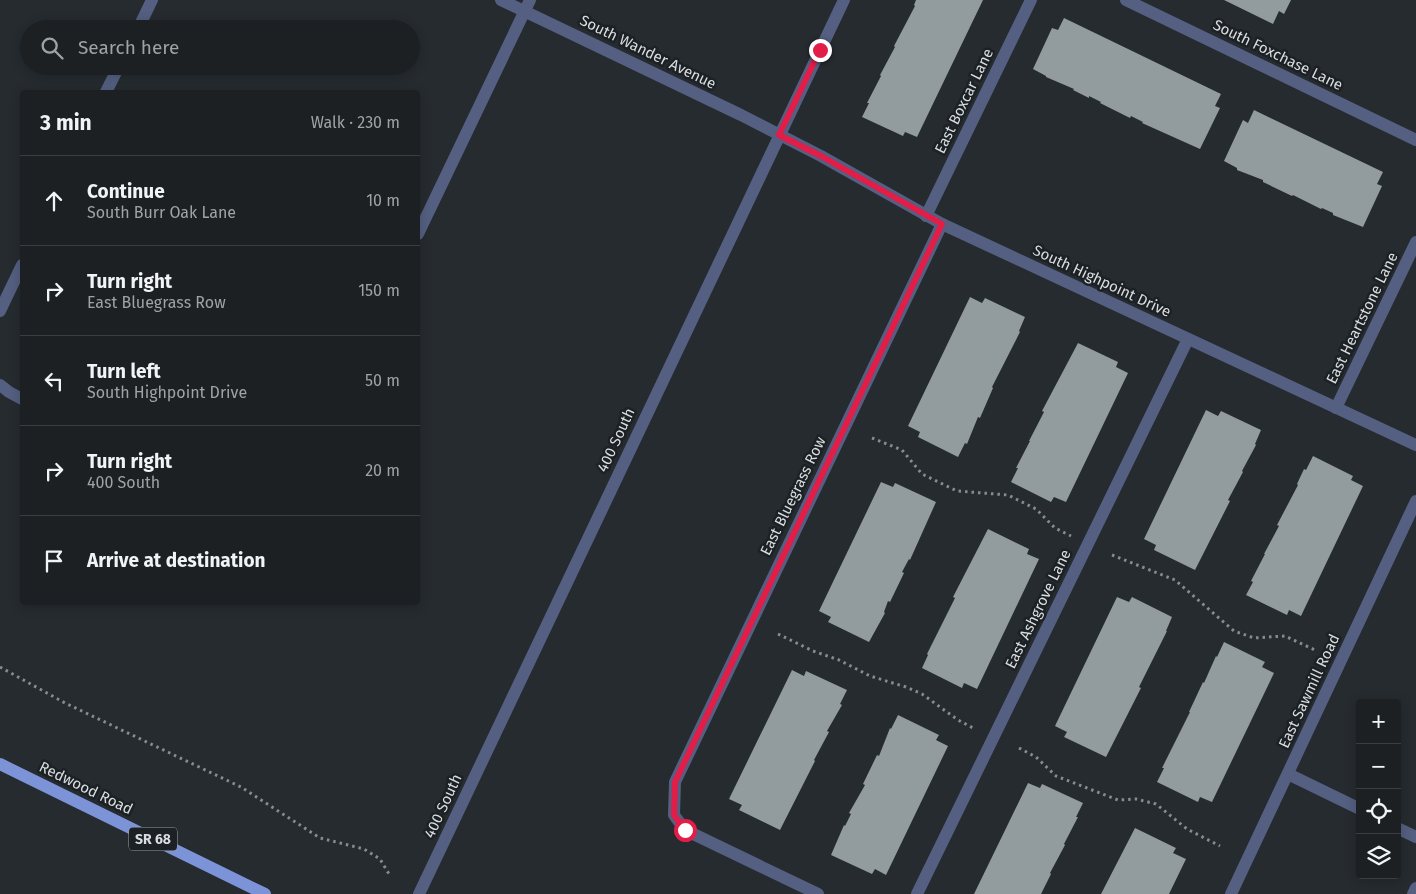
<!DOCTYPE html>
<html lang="en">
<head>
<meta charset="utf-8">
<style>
	:root { --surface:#1c2023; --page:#25282b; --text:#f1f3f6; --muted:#a0a3a6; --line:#3a3e41 }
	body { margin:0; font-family:"Fira Sans",sans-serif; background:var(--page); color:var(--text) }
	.controls { position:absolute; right:15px; bottom:15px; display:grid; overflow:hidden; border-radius:5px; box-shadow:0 2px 12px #0003 }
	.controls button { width:45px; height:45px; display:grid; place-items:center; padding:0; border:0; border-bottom:1px solid var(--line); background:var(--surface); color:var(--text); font:25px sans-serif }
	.stop { position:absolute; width:15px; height:15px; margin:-11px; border:4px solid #e11d48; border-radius:50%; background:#fff }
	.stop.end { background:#e11d48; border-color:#fff; box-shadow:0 1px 5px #0008 }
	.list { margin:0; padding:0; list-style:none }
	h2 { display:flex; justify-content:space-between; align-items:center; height:65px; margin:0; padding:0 20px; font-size:21px }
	h2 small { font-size:16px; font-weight:400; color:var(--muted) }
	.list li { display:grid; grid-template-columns:32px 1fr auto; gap:15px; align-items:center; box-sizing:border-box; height:90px; padding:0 20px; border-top:1px solid var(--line) }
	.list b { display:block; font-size:19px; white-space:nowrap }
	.list p { margin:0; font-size:16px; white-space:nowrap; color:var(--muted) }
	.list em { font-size:16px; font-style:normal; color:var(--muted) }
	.icon { flex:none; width:28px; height:28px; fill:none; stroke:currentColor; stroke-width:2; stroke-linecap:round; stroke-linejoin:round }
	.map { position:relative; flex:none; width:1416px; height:894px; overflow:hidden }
	.search { position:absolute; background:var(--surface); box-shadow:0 2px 12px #0003; left:20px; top:20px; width:400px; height:55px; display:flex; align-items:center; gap:12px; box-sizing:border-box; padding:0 18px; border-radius:28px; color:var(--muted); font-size:19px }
	.panel { position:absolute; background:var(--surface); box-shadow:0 2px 12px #0003; left:20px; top:90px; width:400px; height:515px; border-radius:5px }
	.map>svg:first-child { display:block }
	.building { fill:#929b9d }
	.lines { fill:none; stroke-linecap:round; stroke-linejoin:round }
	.path { stroke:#878c8f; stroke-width:3; stroke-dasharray:2.5 4; stroke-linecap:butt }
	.minor { stroke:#545f81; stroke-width:12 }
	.major { stroke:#7d93d8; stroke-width:12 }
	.route { stroke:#e11d48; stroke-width:6 }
	.labels { text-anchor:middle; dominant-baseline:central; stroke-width:5; stroke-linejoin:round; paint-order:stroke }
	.shield { fill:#1c2125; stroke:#a0a5a7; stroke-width:1 }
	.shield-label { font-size:14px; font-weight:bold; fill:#d9dddf }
	.street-label { font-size:15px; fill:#d9dddf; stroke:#1c2125 }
</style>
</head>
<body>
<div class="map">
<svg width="1416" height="894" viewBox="0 0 1416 894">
	<rect width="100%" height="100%" fill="#252b2f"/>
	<g class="building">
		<path d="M916 0H983L917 137 905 132 903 136 862 117 869 103H867L881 76 880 75 895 47 894 46 915 6 914 5Z"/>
		<path d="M1224 0H1291L1284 14 1279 11 1273 24Z"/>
		<path d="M1064 18 1221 94 1215 106 1220 108 1200 149 1142 123 1143 122 1131 116 1130 118 1100 103 1101 102 1089 96V98L1073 90 1074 89 1046 77V76L1033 69 1052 28 1058 30Z"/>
		<path d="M1254 110 1383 172 1377 184 1382 186 1363 227 1333 215V213L1322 208 1321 209 1293 195 1292 196 1263 182V180L1237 170V168L1224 161 1243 120 1248 123Z"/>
		<path d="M970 297 982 303 985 298 1025 317 1019 331 1020 332 992 387 993 388 980 418 978 417 967 444 965 443 958 457 918 437 920 432 908 426Z"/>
		<path d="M1078 343 1118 362 1116 367 1128 373 1066 502 1054 497 1051 502 1011 482 1018 468H1016L1030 441H1029L1044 412 1042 411Z"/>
		<path d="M1206 410 1218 416 1221 411 1261 430 1255 444 1256 445 1242 471 1243 472 1228 500 1230 501 1195 570 1154 550 1156 545 1144 539Z"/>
		<path d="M1313 456 1353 476 1351 480 1363 486 1301 616 1289 610 1287 615 1246 595 1253 582 1251 581 1265 554H1264L1279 526 1277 525 1298 485 1297 484 1304 469 1306 470Z"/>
		<path d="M881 482 893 487 895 483 936 502 910 560 909 559 902 572 904 573 890 602 888 601 884 612 885 613 869 642 828 622 831 617 819 611Z"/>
		<path d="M988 529 1029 549 1027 554 1039 559 977 689 964 683 962 688 922 668 928 655 927 654 955 598 953 597Z"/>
		<path d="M1117 597 1129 602 1132 597 1172 617 1166 631H1167L1139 687 1141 688 1106 757 1064 737 1067 732 1055 726Z"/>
		<path d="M1224 642 1265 662 1262 667 1274 673 1212 802 1200 797 1198 802 1157 782 1164 768H1162L1190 712H1189L1203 682 1204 683 1216 656 1217 657Z"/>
		<path d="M792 670 804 676 806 671 847 690 840 704 842 705 827 731 829 732 814 760 815 761 780 830 739 810 742 805 729 799Z"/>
		<path d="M898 715 939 735 936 740 948 746 886 875 875 869 872 874 831 855 844 825 845 826 851 814 849 813 865 785 863 784 877 755 879 756 890 728 891 729Z"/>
		<path d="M1028 783 1040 788 1042 784 1083 803 1076 817H1078L1064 844 1065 845 1050 873 1051 874 1041 894H974Z"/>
		<path d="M1135 828 1176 848 1173 853 1186 859 1169 894H1101Z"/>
	</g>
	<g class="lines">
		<g class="path">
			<path d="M872 438 902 450 922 474 957 491 1008 495 1036 509 1055 528 1071 536"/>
			<path d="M1112 555 1175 580 1234 631 1254 638 1285 636 1315 650"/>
			<path d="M778 634 813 651 839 660 870 676 906 687 922 694 958 720 975 729"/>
			<path d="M0 667 65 703 241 787 320 838 364 849 380 859 389 874"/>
			<path d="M1019 748 1036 757 1056 776 1118 800 1136 799 1156 804 1187 829 1220 846"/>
		</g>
		<g class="minor">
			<path d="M501 0 741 115 821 156 942 224 1416 445"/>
			<path d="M1126 0 1416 140"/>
			<path d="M138 29 152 0"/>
			<path d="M106 92 119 66"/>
			<path d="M926 216 1031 0"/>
			<path d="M418 234 530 0"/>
			<path d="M0 311 22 265"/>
			<path d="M0 385 9 392 22 399"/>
			<path d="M1336 408 1416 242"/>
			<path d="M1288 774 1360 809"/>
			<path d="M1397 828 1416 837"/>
			<path d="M419 894 844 0"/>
			<path d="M818 894 685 830 674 815 675 782 942 224"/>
			<path d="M917 894 1188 339"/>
			<path d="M1231 894 1416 501"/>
			<path d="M1413 894 1416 888"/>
		</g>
		<path class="major" d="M0 764 265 894"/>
	</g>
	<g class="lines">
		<path class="route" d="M685 830 674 815 675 782 942 224 821 156 779 135 820 50"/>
	</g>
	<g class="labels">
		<rect class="shield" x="129" y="827.5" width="48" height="23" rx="4"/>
		<g class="shield-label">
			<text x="153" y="839">SR 68</text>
		</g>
		<g class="street-label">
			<text transform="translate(648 52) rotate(26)">South Wander Avenue</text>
			<text transform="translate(1278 55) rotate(26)">South Foxchase Lane</text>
			<text transform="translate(964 101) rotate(-64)">East Boxcar Lane</text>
			<text transform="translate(1102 281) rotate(25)">South Highpoint Drive</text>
			<text transform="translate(1362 318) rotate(-64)">East Heartstone Lane</text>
			<text transform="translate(616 440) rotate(-65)">400 South</text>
			<text transform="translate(793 496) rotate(-64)">East Bluegrass Row</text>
			<text transform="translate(1038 609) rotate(-64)">East Ashgrove Lane</text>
			<text transform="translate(1309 691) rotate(-65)">East Sawmill Road</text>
			<text transform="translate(86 788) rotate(26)">Redwood Road</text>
			<text transform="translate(443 806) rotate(-65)">400 South</text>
		</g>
	</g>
</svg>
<div class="controls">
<button>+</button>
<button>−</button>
<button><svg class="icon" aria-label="locate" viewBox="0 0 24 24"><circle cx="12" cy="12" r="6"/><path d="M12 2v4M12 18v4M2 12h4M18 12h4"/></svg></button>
<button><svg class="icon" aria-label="layers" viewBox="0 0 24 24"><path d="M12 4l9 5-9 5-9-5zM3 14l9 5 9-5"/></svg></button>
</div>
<div class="stop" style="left:685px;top:830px"></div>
<div class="stop end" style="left:820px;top:50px"></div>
<div class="search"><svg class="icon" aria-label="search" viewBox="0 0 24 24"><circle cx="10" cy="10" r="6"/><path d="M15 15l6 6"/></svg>Search here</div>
<section class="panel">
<h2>3 min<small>Walk · 230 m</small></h2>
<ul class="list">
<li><svg class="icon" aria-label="ahead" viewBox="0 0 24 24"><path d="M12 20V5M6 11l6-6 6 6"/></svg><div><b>Continue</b><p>South Burr Oak Lane</p></div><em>10 m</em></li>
<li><svg class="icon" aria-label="right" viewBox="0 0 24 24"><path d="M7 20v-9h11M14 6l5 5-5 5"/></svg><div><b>Turn right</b><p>East Bluegrass Row</p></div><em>150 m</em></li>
<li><svg class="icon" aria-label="left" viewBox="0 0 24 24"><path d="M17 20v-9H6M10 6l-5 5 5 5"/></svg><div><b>Turn left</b><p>South Highpoint Drive</p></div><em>50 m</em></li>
<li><svg class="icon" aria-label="right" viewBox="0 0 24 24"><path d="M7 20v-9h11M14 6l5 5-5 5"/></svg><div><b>Turn right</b><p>400 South</p></div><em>20 m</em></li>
<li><svg class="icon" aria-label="arrive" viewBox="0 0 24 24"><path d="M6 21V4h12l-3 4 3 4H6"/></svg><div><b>Arrive at destination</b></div></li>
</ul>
</section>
</div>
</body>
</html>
